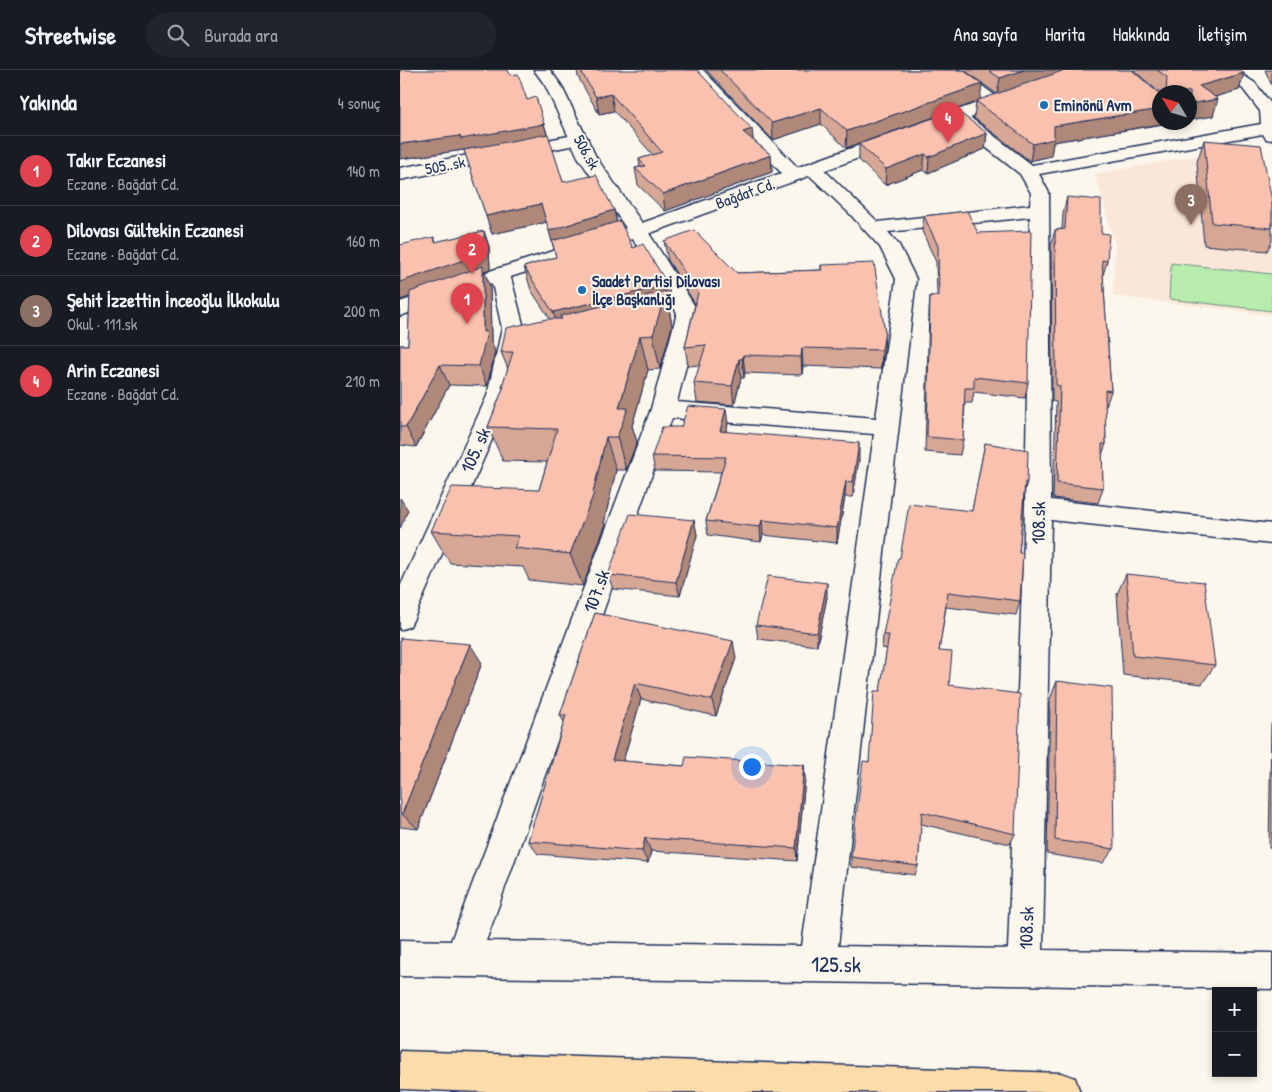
<!DOCTYPE html>
<html lang="tr">
<head>
<meta charset="utf-8">
<style>
	:root { --surface:#171b24; --page:#20242c; --text:#f1f3f6; --muted:#9ea1a6; --line:#363941; --accent:#1f6fb2 }
	body { margin:0; font-family:"Patrick Hand",sans-serif; background:var(--page); color:var(--text) }
	.controls { position:absolute; right:15px; bottom:15px; display:grid; overflow:hidden; border-radius:0px; box-shadow:0 2px 8px #0003 }
	.controls button { width:45px; height:45px; display:grid; place-items:center; padding:0; border:0; border-bottom:1px solid var(--line); background:var(--surface); color:var(--text); font:25px sans-serif }
	.compass { position:absolute; left:752px; top:15px; width:45px; height:45px; border-radius:50%; background:var(--surface); box-shadow:0 2px 8px #0003; rotate:308deg }
	.you { position:absolute; left:351px; top:696px; width:18px; height:18px; margin:-12px; border:4px solid #fff; border-radius:50%; background:#1a73e8; box-shadow:0 0 0 8px #1a73e833 }
	.badge { display:grid; place-items:center; width:32px; height:32px; border-radius:50%; background:var(--accent); color:#fff; font-size:16px; font-weight:700 }
	.pin { position:absolute; translate:-50% -41px; filter:drop-shadow(0 1px 2px #0008) }
	.pin::after { content:''; position:absolute; top:26px; width:18px; height:15px; background:inherit; clip-path:polygon(0 0,100% 0,50% 100%) }
	.list { margin:0; padding:0; list-style:none }
	h2 { display:flex; justify-content:space-between; align-items:center; height:65px; margin:0; padding:0 20px; font-size:21px }
	h2 small { font-size:16px; font-weight:400; color:var(--muted) }
	.list li { display:grid; grid-template-columns:32px 1fr auto; gap:15px; align-items:center; box-sizing:border-box; height:70px; padding:0 20px; border-top:1px solid var(--line) }
	.list b { display:block; font-size:19px; white-space:nowrap }
	.list p { margin:0; font-size:16px; white-space:nowrap; color:var(--muted) }
	.list em { font-size:16px; font-style:normal; color:var(--muted) }
	.icon { flex:none; width:28px; height:28px; fill:none; stroke:currentColor; stroke-width:2; stroke-linecap:round; stroke-linejoin:round }
	.map { position:relative; flex:none; width:872px; height:1022px; overflow:hidden }
	header { display:flex; align-items:center; gap:30px; box-sizing:border-box; height:70px; padding:0 25px; background:var(--surface); border-bottom:1px solid var(--line) }
	header strong { font-size:24px }
	nav { display:flex; gap:28px; margin-inline-start:auto; font-size:18px }
	.search { width:350px; height:45px; background:var(--page); display:flex; align-items:center; gap:12px; box-sizing:border-box; padding:0 18px; border-radius:28px; color:var(--muted); font-size:19px }
	main { display:flex }
	aside { flex:1; background:var(--surface) }
	.map>svg:first-child { display:block }
	.built { fill:#fbe7d9 }
	.green { fill:#b8ecac; stroke:#6a8e85 }
	.lines { fill:none; stroke-linecap:round; stroke-linejoin:round }
	.street-casing { stroke:#1b2f5e; stroke-width:3 }
	.secondary-casing { stroke:#1b2f5e; stroke-width:3 }
	.highway-casing { stroke:#1b2f5e; stroke-width:3 }
	.street { fill:#fbf7ec; fill-rule:evenodd }
	.secondary { fill:#fbf7ec; fill-rule:evenodd }
	.highway { fill:#fddcac; fill-rule:evenodd }
	.wall { fill:#d7a796; stroke:#1b2f5e }
	.shaded-wall { fill:#af887a; stroke:#1b2f5e }
	.building { fill:#fac2ae; stroke:#1b2f5e }
	.poi-dot { fill:#1f6fb2; stroke:#fbf7ec; stroke-width:2 }
	.labels { text-anchor:middle; dominant-baseline:central; stroke-width:4; stroke-linejoin:round; paint-order:stroke }
	.far-poi-label { font-size:16px; font-weight:bold; fill:#1b2f5e; stroke:#fbf7ec; text-anchor:start }
	.far-street-label { font-size:16px; fill:#1b2f5e; stroke:#fbf7ec }
	.street-label { font-size:19px; fill:#1b2f5e; stroke:#fbf7ec }
	.near-street-label { font-size:22px; fill:#1b2f5e; stroke:#fbf7ec }
</style>
</head>
<body>
<header>
<strong>Streetwise</strong>
<div class="search"><svg class="icon" aria-label="search" viewBox="0 0 24 24"><circle cx="10" cy="10" r="6"/><path d="M15 15l6 6"/></svg>Burada ara</div>
<nav><a>Ana sayfa</a><a>Harita</a><a>Hakkında</a><a>İletişim</a></nav>
</header>
<main>
<aside>
<h2>Yakında<small>4 sonuç</small></h2>
<ul class="list">
<li><span class="badge" style="background:#e0444e">1</span><div><b>Takır Eczanesi</b><p>Eczane · Bağdat Cd.</p></div><em>140 m</em></li>
<li><span class="badge" style="background:#e0444e">2</span><div><b>Dilovası Gültekin Eczanesi</b><p>Eczane · Bağdat Cd.</p></div><em>160 m</em></li>
<li><span class="badge" style="background:#8d6e63">3</span><div><b>Şehit İzzettin İnceoğlu İlkokulu</b><p>Okul · 111.sk</p></div><em>200 m</em></li>
<li><span class="badge" style="background:#e0444e">4</span><div><b>Arin Eczanesi</b><p>Eczane · Bağdat Cd.</p></div><em>210 m</em></li>
</ul>
</aside>
<div class="map">
<svg width="872" height="1022" viewBox="0 0 872 1022">
	<rect width="100%" height="100%" fill="#fbf7ec"/>
	<filter id="ink" filterUnits="userSpaceOnUse"><feTurbulence type="fractalNoise" baseFrequency=".02" numOctaves="2"/><feDisplacementMap in="SourceGraphic" scale="10" xChannelSelector="R" yChannelSelector="G"/><feConvolveMatrix kernelMatrix="1 2 1 2 8 2 1 2 1" color-interpolation-filters="sRGB"/></filter>
	<g filter="url(#ink)">
		<path class="built" d="M862 74 872 135V245L713 226 715 174 695 104Z"/>
		<path class="green" d="M771 193 872 204V241L769 229Z"/>
		<g class="lines">
			<defs>
				<g id="street">
					<path d="M286 0H303L401 101 403 105 401 109 394 111 387 109Z"/>
					<path d="M543 0H561L605 33 603 37H591Z"/>
					<path d="M816 0H835L855 13 872 35V70L866 69 863 64 639 104 649 123 651 430 872 454V474L651 450 643 880 872 883V919L0 906V870L51 871 251 339 277 243 228 161 231 157 238 155 245 157 299 243 277 332 476 348 496 209 480 177 449 143 407 103 404 99 407 95 413 94 419 95 478 152 630 135 631 123 620 104 551 50 548 46 551 42H563L632 95 861 54 860 41 843 19ZM630 147 625 439 608 879 438 876 516 209 499 175 488 162ZM272 348 474 364 402 876 86 871Z"/>
					<path d="M179 64 185 65 188 69 185 73 0 110V98Z"/>
					<path d="M100 198 107 200 110 204 124 258 111 326 14 548 10 556 0 560V517L87 326 102 258 90 204 93 200Z"/>
				</g>
				<path id="secondary" d="M134 0H150L161 15 196 87 242 153 605 23H617L619 27 617 31 245 165 107 208 0 246V232L93 200 226 158 178 87 145 15Z"/>
				<path id="highway" d="M0 981 661 1003 675 1008 680 1022H82L0 1019Z"/>
			</defs>
			<use href="#street" class="street-casing"/>
			<use href="#secondary" class="secondary-casing"/>
			<use href="#highway" class="highway-casing"/>
			<use href="#street" class="street"/>
			<use href="#secondary" class="secondary"/>
			<use href="#highway" class="highway"/>
		</g>
		<g class="wall">
			<path d="M0 0 110 5 127 30 144 54 163 112 214 140 217 152 233 178 272 238H269L272 256 260 299 248 300 232 356 237 372 226 400H216L204 453 205 456 183 516 129 510 123 497 50 493 31 461 139 420 147 392 103 391 88 357 103 319 102 316 108 299 101 282 150 249 131 220 124 197 156 187 147 152 92 164 64 80 0 89Z"/>
			<path d="M177 0H180L353 70 371 85 372 102 265 141 238 115 235 98 240 97 239 89 253 85 214 41 199 44 178 7Z"/>
			<path d="M306 0H563L580 30 597 24 564 0H732L757 22H759L733 0H840L844 3 839 20 815 27 813 46 653 72 651 86 630 91 574 48 576 32 446 78 421 54 373 70Z"/>
			<path d="M865 0H872V16Z"/>
			<path d="M587 63 585 79 528 103 523 100 485 115 459 90V74Z"/>
			<path d="M804 70 872 131V171L867 181 804 175 797 92Z"/>
			<path d="M667 127 701 163 707 191 703 205 711 321 706 336H705L706 374 702 385 703 418 698 433 653 428 656 332 652 331 651 175 655 160 662 159 663 143Z"/>
			<path d="M524 146 628 313 625 328 574 322 572 333H565L563 370 560 385 525 382 529 241 530 226H537L536 192 522 161Z"/>
			<path d="M84 161 89 177 90 199 84 201 90 216 91 271 95 282 87 316 49 315 16 377 0 375V275H8L10 227 34 167 36 172Z"/>
			<path d="M264 171 337 203 421 200V195L484 281 481 299 403 296 402 305 345 303 344 308H341L334 335 297 332 294 313 300 295 288 296 285 277 295 234 268 190Z"/>
			<path d="M328 354 326 362 459 389 453 427H445L437 473 363 465 361 472 308 465 306 451 321 402 255 401 252 386 281 357Z"/>
			<path d="M585 373 627 412 624 423 619 483 620 531 616 545 546 537 539 581 549 615 615 764 610 774 521 754 518 796 515 805 451 797V787L469 692 487 579 482 578 483 565 500 488 572 441Z"/>
			<path d="M294 450 297 465 280 526 213 519 208 505Z"/>
			<path d="M726 504 815 595 802 614 723 605 717 524Z"/>
			<path d="M427 527 417 576 358 569 356 555Z"/>
			<path d="M195 543 336 588 316 646 241 629 223 691 284 696 404 695 405 709 397 791 251 781 248 793 138 784 128 771 164 652 160 645Z"/>
			<path d="M0 568 82 593 18 759 0 757Z"/>
			<path d="M657 611 714 779 703 793 647 784 650 629Z"/>
			<path d="M872 653V779L869 778 871 655Z"/>
		</g>
		<g class="shaded-wall">
			<path d="M624 0H667L597 25 600 8Z"/>
			<path d="M844 3 839 20 794 33 799 16Z"/>
			<path d="M582 14 580 31 446 78 447 61Z"/>
			<path d="M211 24 214 41 199 44 196 27Z"/>
			<path d="M818 29 813 46 790 50V34Z"/>
			<path d="M421 38V54L373 70 372 53Z"/>
			<path d="M760 39V52H773L653 72 651 86 630 91 633 74 654 56Z"/>
			<path d="M144 54 148 68 0 89V74Z"/>
			<path d="M352 59 354 76 343 62Z"/>
			<path d="M587 63 585 79 528 103 529 87Z"/>
			<path d="M525 84 523 100 485 115 486 99Z"/>
			<path d="M371 85 372 102 265 141 263 124Z"/>
			<path d="M141 134 147 152 92 164 86 146Z"/>
			<path d="M214 140 218 159 154 179 149 161Z"/>
			<path d="M84 161 89 177 90 199 84 201 90 216 91 271 95 282 87 316 79 296 83 262V202L0 230V212Z"/>
			<path d="M268 215 272 238H269L272 256 260 299 253 265 160 246 165 263 160 264 153 242Z"/>
			<path d="M485 262 484 281 481 299 482 280Z"/>
			<path d="M240 266 248 300 232 356 237 372 226 400 217 367 219 338Z"/>
			<path d="M402 278 403 296 402 305 401 287Z"/>
			<path d="M343 285 345 303 344 308 342 289Z"/>
			<path d="M339 289 341 308 334 335 332 316Z"/>
			<path d="M40 295 49 315 16 377 6 357Z"/>
			<path d="M326 339 328 354 322 377 320 361Z"/>
			<path d="M206 367 216 400 204 453 205 456 183 516 170 484 193 423Z"/>
			<path d="M459 373V389L453 427V412Z"/>
			<path d="M446 411 445 427 437 473V458Z"/>
			<path d="M0 428 8 440 0 459Z"/>
			<path d="M294 450 297 465 280 526 276 512Z"/>
			<path d="M362 450 363 465 361 472 360 457Z"/>
			<path d="M427 513V527L417 576V563Z"/>
			<path d="M333 571 336 588 316 646 312 630Z"/>
			<path d="M70 574 82 593 18 759 2 744Z"/>
			<path d="M235 613 241 629 219 705 212 690Z"/>
			<path d="M404 695 405 709 397 791 396 778Z"/>
			<path d="M245 768 251 781 248 793 242 781Z"/>
		</g>
		<g class="building">
			<path d="M0 0H108L110 5 118 4 127 30 136 27 144 54 61 69 60 66 0 74Z"/>
			<path d="M180 0H297L352 59 343 62 371 85 263 124 235 98 245 96 239 89 262 82 211 24 196 27Z"/>
			<path d="M320 0H563L582 14 447 61 421 38 372 53Z"/>
			<path d="M588 0H624L600 8Z"/>
			<path d="M665 0H732L757 22H764H760V39L654 56V69L633 74 576 31Z"/>
			<path d="M757 0H840L844 3 799 16 818 29 790 34V22H766L767 7Z"/>
			<path d="M556 40 587 63 529 87 525 84 486 99 459 74Z"/>
			<path d="M148 64 163 112 196 105 214 140 149 161 141 134 86 146 64 80Z"/>
			<path d="M804 70 861 75 872 131V158L812 153Z"/>
			<path d="M667 127 701 130V163L709 164 707 191 702 190 711 321 705 320 706 374H702L703 418 657 413 660 316 656 315 655 160 665 159Z"/>
			<path d="M567 141 578 163 631 161 628 313 574 307V318H565L563 370 527 367 530 226H539L538 176 524 146Z"/>
			<path d="M220 151 233 178 243 174 268 215 153 242 124 197 156 187 152 171Z"/>
			<path d="M294 160 337 203 422 200 421 195 474 193 485 262 482 280 402 278 401 287 343 285 342 289H339L332 316 294 313 306 275 285 277 298 223 264 171Z"/>
			<path d="M84 161V183L0 212V175L34 167 35 172Z"/>
			<path d="M83 196V262H87L79 296 40 295 6 357H0V275H8L10 222Z"/>
			<path d="M266 221 253 265 240 266 219 338H228L217 367H206L193 423H194L170 484 114 478 119 466 31 461 52 417 139 420 157 359 88 357 104 316H102L113 282H101L106 258 147 249H162L160 246Z"/>
			<path d="M288 336 326 339 320 361 459 373 453 412 446 411 437 458 362 450 360 457 306 451 326 387 252 386 262 357H281Z"/>
			<path d="M585 373 628 380 627 412H625L619 483H623L620 531 548 522 539 581 552 582 549 615 620 624 615 764 522 742 518 796 451 787 463 691 469 692 474 621H480L489 565H483L498 488H500L509 434 572 441Z"/>
			<path d="M230 444 294 450 276 512 208 505Z"/>
			<path d="M726 504 804 512 815 595 733 586Z"/>
			<path d="M368 506 427 513 417 563 356 555Z"/>
			<path d="M195 543 333 571 312 630 235 613 212 690 284 696 286 687 404 695 396 778 245 768 242 781 128 771 166 645H160Z"/>
			<path d="M0 568 70 574 2 744 0 743Z"/>
			<path d="M657 611 712 618 714 779 655 770Z"/>
		</g>
	</g>
	<g class="poi-dot">
		<circle cx="644" cy="35" r="5"/>
		<circle cx="182" cy="220" r="5"/>
	</g>
	<g class="labels">
		<g class="far-poi-label">
			<text x="654" y="35">Eminönü Avm</text>
			<text x="192" y="211">Saadet Partisi Dilovası<tspan x="192" dy="18">İlçe Başkanlığı</tspan></text>
		</g>
		<g class="far-street-label">
			<text transform="translate(187 82) rotate(61)">506.sk</text>
			<text transform="translate(45 95) rotate(-11)">505..sk</text>
			<text transform="translate(345 123) rotate(-20)">Bağdat Cd.</text>
		</g>
		<g class="street-label">
			<text transform="translate(75 380) rotate(-66)">105. sk</text>
			<text transform="translate(638 453) rotate(-89)">108.sk</text>
			<text transform="translate(196 521) rotate(-70)">107.sk</text>
			<text transform="translate(626 858) rotate(-88)">108.sk</text>
		</g>
		<g class="near-street-label">
			<text transform="translate(436 894) rotate(1)">125.sk</text>
		</g>
	</g>
</svg>
<div class="controls">
<button>+</button>
<button>−</button>
</div>
<svg class="compass" viewBox="-18 -18 36 36"><path d="M0-13l5 13h-10z" fill="#e53935"/><path d="M0 13l5-13h-10z" fill="#9ea1a6"/></svg>
<div class="you"></div>
<div class="pin badge" style="left:67px;top:254px;background:#e0444e">1</div>
<div class="pin badge" style="left:72px;top:204px;background:#e0444e">2</div>
<div class="pin badge" style="left:791px;top:155px;background:#8d6e63">3</div>
<div class="pin badge" style="left:548px;top:73px;background:#e0444e">4</div>
</div>
</main>
</body>
</html>
